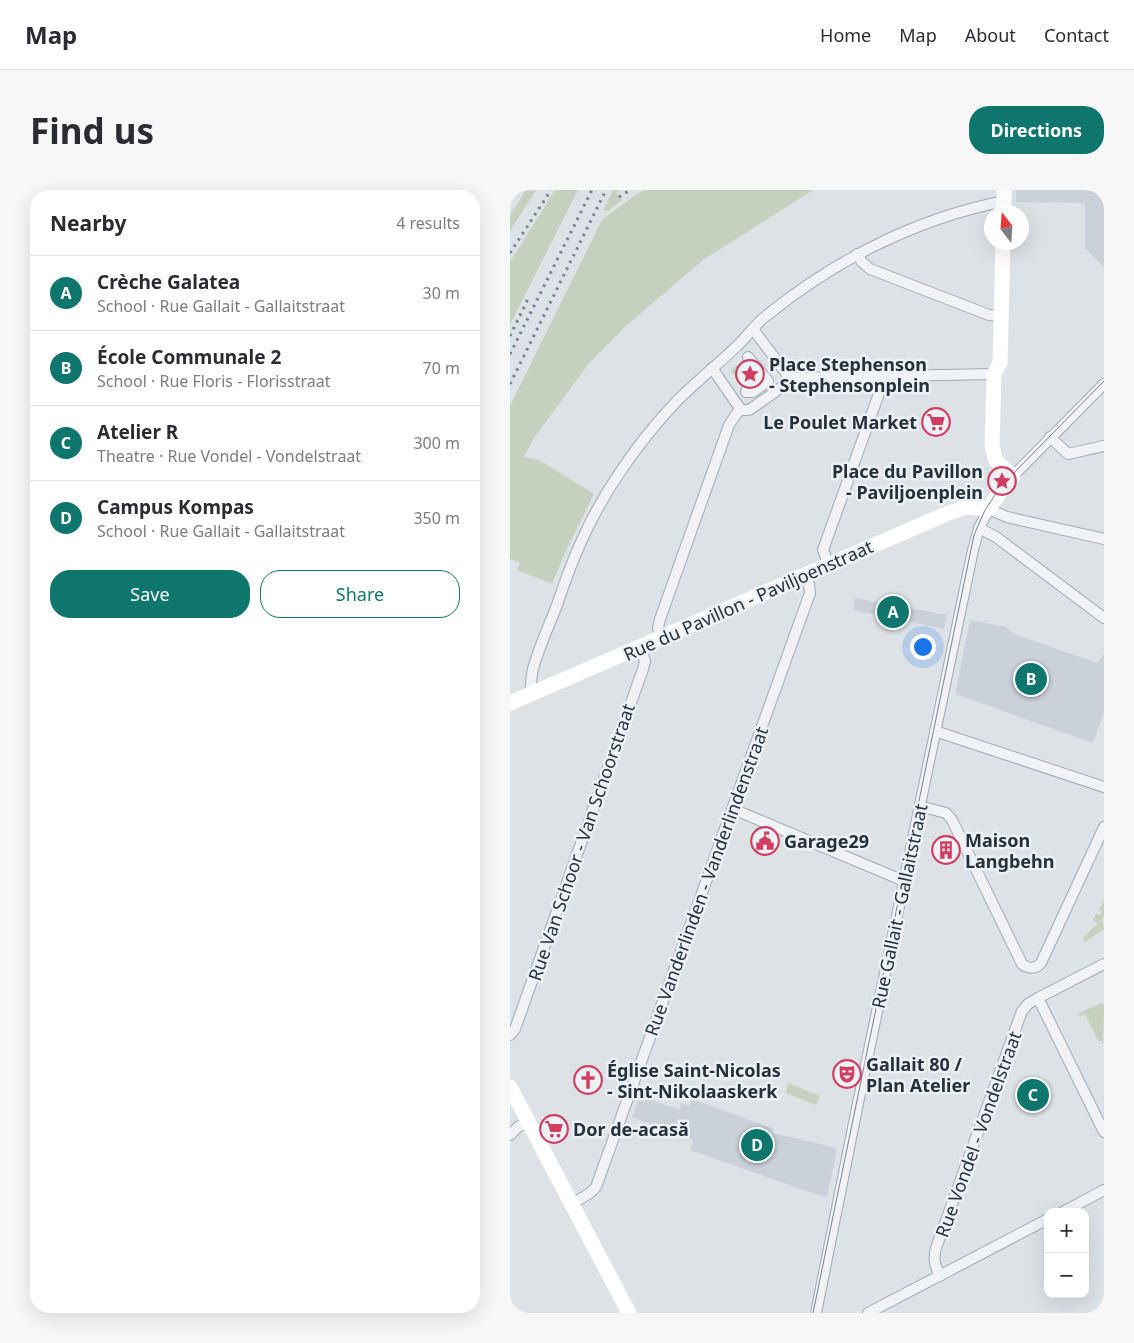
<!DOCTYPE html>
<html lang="en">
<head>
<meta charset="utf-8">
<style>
	:root { --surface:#fff; --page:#f7f7f7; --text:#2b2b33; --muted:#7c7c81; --line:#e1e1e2; --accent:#0f766e }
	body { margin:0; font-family:"Noto Sans",sans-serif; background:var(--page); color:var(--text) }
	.controls { position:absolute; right:15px; bottom:15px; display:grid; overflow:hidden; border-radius:10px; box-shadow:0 5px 20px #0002 }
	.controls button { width:45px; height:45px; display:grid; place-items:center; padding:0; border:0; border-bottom:1px solid var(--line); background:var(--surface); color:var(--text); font:25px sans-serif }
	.compass { position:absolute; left:474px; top:15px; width:45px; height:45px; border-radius:50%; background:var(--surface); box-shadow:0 5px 20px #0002; rotate:343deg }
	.you { position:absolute; left:412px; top:456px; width:18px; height:18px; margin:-12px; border:4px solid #fff; border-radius:50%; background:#1a73e8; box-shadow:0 0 0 8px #1a73e833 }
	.badge { display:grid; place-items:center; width:32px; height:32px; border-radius:50%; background:var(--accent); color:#fff; font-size:16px; font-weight:700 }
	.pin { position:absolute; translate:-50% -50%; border:2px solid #fff; box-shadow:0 1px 5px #0006 }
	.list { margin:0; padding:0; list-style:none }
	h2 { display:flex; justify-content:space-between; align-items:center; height:65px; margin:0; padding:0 20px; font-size:21px }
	h2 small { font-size:16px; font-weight:400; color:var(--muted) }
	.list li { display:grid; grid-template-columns:32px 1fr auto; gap:15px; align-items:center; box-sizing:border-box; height:75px; padding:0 20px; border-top:1px solid var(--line) }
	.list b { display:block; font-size:19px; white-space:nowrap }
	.list p { margin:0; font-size:16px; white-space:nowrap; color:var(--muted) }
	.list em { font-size:16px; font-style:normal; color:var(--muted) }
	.actions { display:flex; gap:10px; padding:15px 20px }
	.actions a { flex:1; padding:11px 0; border:1px solid var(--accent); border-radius:20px; text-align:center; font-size:18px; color:var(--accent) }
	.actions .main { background:var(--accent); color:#fff }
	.map { position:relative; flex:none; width:594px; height:1123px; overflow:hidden; border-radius:20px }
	header { display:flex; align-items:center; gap:30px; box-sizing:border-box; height:70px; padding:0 25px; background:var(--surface); border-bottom:1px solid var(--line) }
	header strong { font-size:24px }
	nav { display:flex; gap:28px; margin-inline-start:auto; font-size:18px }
	.intro { display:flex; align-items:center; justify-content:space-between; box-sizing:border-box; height:120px; padding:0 30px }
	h1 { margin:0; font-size:35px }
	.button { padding:12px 22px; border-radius:20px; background:var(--accent); color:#fff; font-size:18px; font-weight:700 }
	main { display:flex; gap:30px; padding:0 30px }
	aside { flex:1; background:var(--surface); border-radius:20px; box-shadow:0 5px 20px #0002 }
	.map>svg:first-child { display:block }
	.built { fill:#cbd1d9 }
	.green { fill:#c5d1be }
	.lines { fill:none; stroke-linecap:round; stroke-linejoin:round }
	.street-casing { stroke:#a2a9b1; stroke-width:12 }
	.street { stroke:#f0f2f6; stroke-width:10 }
	.secondary { stroke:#fff; stroke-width:15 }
	.tram { stroke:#768391; stroke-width:1 }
	.rail { stroke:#768391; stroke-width:3; stroke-dasharray:2.5 5; stroke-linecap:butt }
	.labels { text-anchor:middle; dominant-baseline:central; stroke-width:5; stroke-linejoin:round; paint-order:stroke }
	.poi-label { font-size:18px; font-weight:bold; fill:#26313e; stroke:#edf1f5; text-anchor:start }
	.street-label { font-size:18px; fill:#26313e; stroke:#edf1f5 }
</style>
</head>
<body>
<header>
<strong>Map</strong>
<nav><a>Home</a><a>Map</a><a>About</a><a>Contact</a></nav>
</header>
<div class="intro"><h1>Find us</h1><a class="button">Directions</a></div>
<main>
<aside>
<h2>Nearby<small>4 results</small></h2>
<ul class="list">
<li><span class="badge">A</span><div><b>Crèche Galatea</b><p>School · Rue Gallait - Gallaitstraat</p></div><em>30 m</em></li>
<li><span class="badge">B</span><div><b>École Communale 2</b><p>School · Rue Floris - Florisstraat</p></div><em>70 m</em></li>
<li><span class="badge">C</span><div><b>Atelier R</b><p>Theatre · Rue Vondel - Vondelstraat</p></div><em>300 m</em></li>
<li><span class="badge">D</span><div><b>Campus Kompas</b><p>School · Rue Gallait - Gallaitstraat</p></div><em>350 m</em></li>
</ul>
<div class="actions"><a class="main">Save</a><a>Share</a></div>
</aside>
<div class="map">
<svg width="594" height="1123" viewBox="0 0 594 1123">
	<rect width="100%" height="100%" fill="#dde2e7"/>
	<g class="built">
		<path d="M506 0H594V77L575 58V13L506 12Z"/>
		<path d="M345 408 437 425 434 439 343 420Z"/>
		<path d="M460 430 496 437 504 444 587 473 594 464V522L583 553 445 504Z"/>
		<path d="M130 906 169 920 172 913 179 916 182 909 264 939 263 943 327 958 317 1007 302 1003 180 960 183 950 122 927Z"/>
	</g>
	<g class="green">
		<path d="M16 0H26L0 41V25Z"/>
		<path d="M45 0H68L0 135V72Z"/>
		<path d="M103 0H108L107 3 112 10 98 21 93 20Z"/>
		<path d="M134 0H303L193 70 117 135 79 173 24 248 14 267 29 270 84 304 55 363 42 394 7 380 10 373 1 369 0 371V216L92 30 124 6Z"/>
		<path d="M234 171 240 180 227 189 221 180Z"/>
		<path d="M594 711V726L592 728 594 739 575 752 573 748 588 733 583 730 586 724 590 725 592 721 589 720Z"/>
		<path d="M592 813 594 816 593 855 592 851H588L575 824 570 826 568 823Z"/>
		<path d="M278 893 310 906 306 915 276 903Z"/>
	</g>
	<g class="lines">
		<defs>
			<g id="street">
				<path d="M347 64 352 72 360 79 479 125 491 126"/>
				<path d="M243 139 276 183 278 188"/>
				<path d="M238 167 258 191 243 202H236L245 184Z"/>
				<path d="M202 178 231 220"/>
				<path d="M278 188 484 184"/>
				<path d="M231 220H239L275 195 278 188"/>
				<path d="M540 247 558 264 594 256"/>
				<path d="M503 286 594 194"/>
				<path d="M469 338 486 347 594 428"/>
				<path d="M319 375 313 360 372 195 373 185"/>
				<path d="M152 447 148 438 150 429 219 235 227 223 231 220"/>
				<path d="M20 505C21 496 21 487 23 479 29 457 39 436 47 415 54 394 62 372 71 352 93 302 129 251 166 212 186 192 207 175 227 156 237 147 245 134 256 126 325 70 407 28 495 11"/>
				<path d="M425 541 594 597"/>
				<path d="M409 616 436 623 442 630 512 774C518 779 526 779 531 773L594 637"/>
				<path d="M223 619 394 691"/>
				<path d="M528 808 594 942"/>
				<path d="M0 845 5 839 133 479 135 471 130 457"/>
				<path d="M0 945 8 937 18 932"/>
				<path d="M62 1014 80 1003 86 997 300 403 299 394 296 385"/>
				<path d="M553 1022 594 1000"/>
				<path d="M430 1086C425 1076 423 1069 426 1058L512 821 518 814 528 808 594 774"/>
				<path d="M306 1123 348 913 463 360 469 338 479 319 497 327 594 349"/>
				<path d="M358 1123 538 1029"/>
			</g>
		</defs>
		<use href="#street" class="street-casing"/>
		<use href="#street" class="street"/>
		<g class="secondary">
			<path d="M494 0V22"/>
			<path d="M0 513 436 324 456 317 479 319 493 297 503 286 486 271 482 256 484 184 490 173 493 52"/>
			<path d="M0 897 119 1123"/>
		</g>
		<path class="tram" d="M303 1123 464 345 475 320 491 296 594 191"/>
		<g class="rail">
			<path d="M109 7 120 0"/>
			<path d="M0 63 41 0"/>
			<path d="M0 146 18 109"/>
			<path d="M0 164 82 0"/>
			<path d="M0 194 96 0"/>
		</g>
	</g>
	<defs>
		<symbol id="sight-ring" viewBox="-11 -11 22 22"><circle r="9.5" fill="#edf1f5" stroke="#d03f61" stroke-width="1.5"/><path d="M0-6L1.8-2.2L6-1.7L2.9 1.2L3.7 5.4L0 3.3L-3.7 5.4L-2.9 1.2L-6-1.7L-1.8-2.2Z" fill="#d03f61"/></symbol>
		<symbol id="supermarket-ring" viewBox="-11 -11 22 22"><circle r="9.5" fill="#edf1f5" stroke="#d03f61" stroke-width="1.5"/><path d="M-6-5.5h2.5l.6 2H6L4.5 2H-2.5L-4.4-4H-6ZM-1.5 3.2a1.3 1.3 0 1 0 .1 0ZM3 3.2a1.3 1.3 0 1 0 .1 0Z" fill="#d03f61"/></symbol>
		<symbol id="civic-ring" viewBox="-11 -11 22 22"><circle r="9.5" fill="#edf1f5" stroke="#d03f61" stroke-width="1.5"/><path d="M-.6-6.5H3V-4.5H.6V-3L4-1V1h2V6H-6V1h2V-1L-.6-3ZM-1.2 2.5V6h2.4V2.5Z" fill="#d03f61"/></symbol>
		<symbol id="building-ring" viewBox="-11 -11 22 22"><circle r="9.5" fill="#edf1f5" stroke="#d03f61" stroke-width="1.5"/><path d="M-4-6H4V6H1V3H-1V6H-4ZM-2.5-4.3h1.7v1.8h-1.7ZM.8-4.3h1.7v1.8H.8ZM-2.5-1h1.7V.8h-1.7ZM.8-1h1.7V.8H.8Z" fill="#d03f61"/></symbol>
		<symbol id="theatre-ring" viewBox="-11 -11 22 22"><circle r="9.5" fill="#edf1f5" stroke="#d03f61" stroke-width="1.5"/><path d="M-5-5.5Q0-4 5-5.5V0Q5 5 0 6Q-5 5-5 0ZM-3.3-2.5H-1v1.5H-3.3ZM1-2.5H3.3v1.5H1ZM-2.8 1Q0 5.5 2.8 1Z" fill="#d03f61"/></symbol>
		<symbol id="church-ring" viewBox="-11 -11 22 22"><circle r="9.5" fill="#edf1f5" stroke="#d03f61" stroke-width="1.5"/><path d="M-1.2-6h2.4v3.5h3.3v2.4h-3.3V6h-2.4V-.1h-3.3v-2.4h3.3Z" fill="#d03f61"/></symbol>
	</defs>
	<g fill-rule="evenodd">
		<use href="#sight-ring" x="224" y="168" width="32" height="32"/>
		<use href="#supermarket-ring" x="410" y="216" width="32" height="32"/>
		<use href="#sight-ring" x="476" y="275" width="32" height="32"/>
		<use href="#civic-ring" x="239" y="635" width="32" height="32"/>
		<use href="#building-ring" x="420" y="644" width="32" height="32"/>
		<use href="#theatre-ring" x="321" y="868" width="32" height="32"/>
		<use href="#church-ring" x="62" y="874" width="32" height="32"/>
		<use href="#supermarket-ring" x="28" y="923" width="32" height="32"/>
	</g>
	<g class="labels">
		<g class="poi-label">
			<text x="259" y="174">Place Stephenson<tspan x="259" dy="21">- Stephensonplein</tspan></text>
			<text x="407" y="232" text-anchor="end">Le Poulet Market</text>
			<text x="473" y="281" text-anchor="end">Place du Pavillon<tspan x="473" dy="21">- Paviljoenplein</tspan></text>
			<text x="455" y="650">Maison<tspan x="455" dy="21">Langbehn</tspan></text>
			<text x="274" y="651">Garage29</text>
			<text x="356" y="874">Gallait 80 /<tspan x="356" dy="21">Plan Atelier</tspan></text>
			<text x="97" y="880">Église Saint-Nicolas<tspan x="97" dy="21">- Sint-Nikolaaskerk</tspan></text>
			<text x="63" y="939">Dor de-acasă</text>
		</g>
		<g class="street-label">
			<text transform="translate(238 410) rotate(-24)">Rue du Pavillon - Paviljoenstraat</text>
			<text transform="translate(71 652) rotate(-71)">Rue Van Schoor - Van Schoorstraat</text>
			<text transform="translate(196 691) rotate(-70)">Rue Vanderlinden - Vanderlindenstraat</text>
			<text transform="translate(389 716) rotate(-78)">Rue Gallait - Gallaitstraat</text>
			<text transform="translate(468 944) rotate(-70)">Rue Vondel - Vondelstraat</text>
		</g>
	</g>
</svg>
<div class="controls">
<button>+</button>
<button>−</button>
</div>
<svg class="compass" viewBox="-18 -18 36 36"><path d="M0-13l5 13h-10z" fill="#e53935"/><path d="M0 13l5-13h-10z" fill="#7c7c81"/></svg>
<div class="you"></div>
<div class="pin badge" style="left:383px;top:422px">A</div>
<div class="pin badge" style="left:521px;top:489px">B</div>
<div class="pin badge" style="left:523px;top:905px">C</div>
<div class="pin badge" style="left:247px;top:955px">D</div>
</div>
</main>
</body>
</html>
